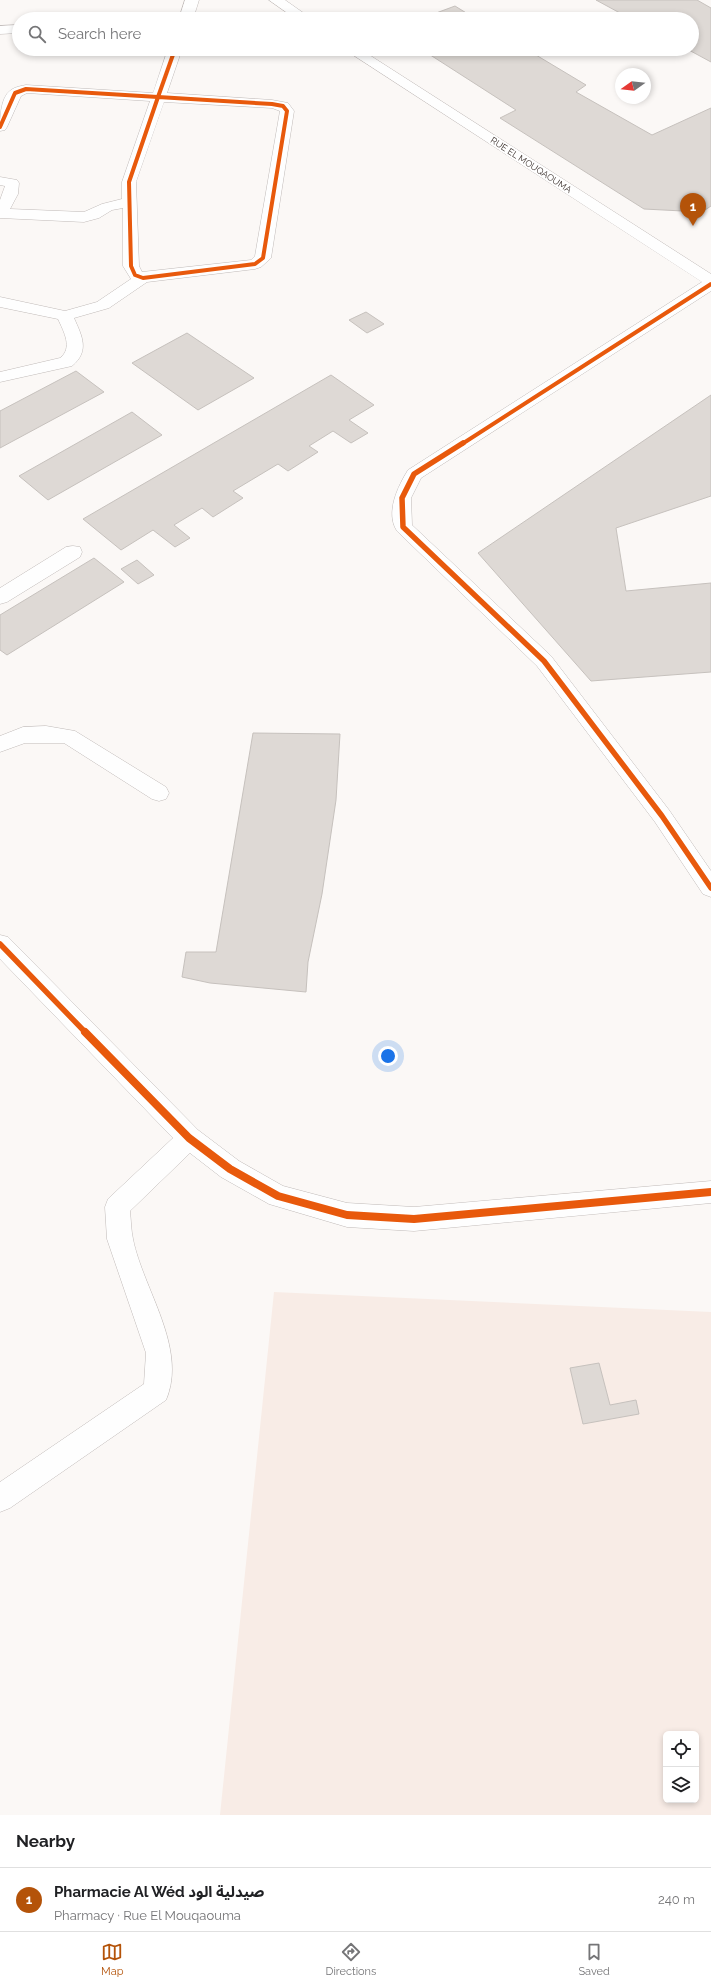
<!DOCTYPE html>
<html lang="en">
<head>
<meta charset="utf-8">
<style>
	:root { --surface:#fff; --page:#f6f6f6; --text:#202124; --muted:#757577; --line:#e0e0e0; --accent:#b45309 }
	body { margin:0; font-family:Raleway,"Noto Sans Arabic",sans-serif; background:var(--page); color:var(--text) }
	.controls { position:absolute; right:12px; bottom:12px; display:grid; overflow:hidden; border-radius:6px; box-shadow:0 2px 6px #0003 }
	.controls button { width:36px; height:36px; display:grid; place-items:center; padding:0; border:0; border-bottom:1px solid var(--line); background:var(--surface); color:var(--text); font:20px sans-serif }
	.compass { position:absolute; left:615px; top:68px; width:36px; height:36px; border-radius:50%; background:var(--surface); box-shadow:0 2px 6px #0003; rotate:255deg }
	.you { position:absolute; left:388px; top:1056px; width:14px; height:14px; margin:-10px; border:3px solid #fff; border-radius:50%; background:#1a73e8; box-shadow:0 0 0 6px #1a73e833 }
	.badge { display:grid; place-items:center; width:26px; height:26px; border-radius:50%; background:var(--accent); color:#fff; font-size:13px; font-weight:700 }
	.pin { position:absolute; translate:-50% -33px; filter:drop-shadow(0 1px 2px #0008) }
	.pin::after { content:''; position:absolute; top:21px; width:14px; height:12px; background:inherit; clip-path:polygon(0 0,100% 0,50% 100%) }
	.list { margin:0; padding:0; list-style:none }
	h2 { display:flex; justify-content:space-between; align-items:center; height:52px; margin:0; padding:0 16px; font-size:17px }
	h2 small { font-size:13px; font-weight:400; color:var(--muted) }
	.list li { display:grid; grid-template-columns:26px 1fr auto; gap:12px; align-items:center; box-sizing:border-box; height:64px; padding:0 16px; border-top:1px solid var(--line) }
	.list b { display:block; font-size:15px; white-space:nowrap }
	.list p { margin:0; font-size:13px; white-space:nowrap; color:var(--muted) }
	.list em { font-size:13px; font-style:normal; color:var(--muted) }
	.icon { flex:none; width:22px; height:22px; fill:none; stroke:currentColor; stroke-width:2; stroke-linecap:round; stroke-linejoin:round }
	.map { position:relative; flex:none; width:711px; height:1815px; overflow:hidden }
	.search { position:absolute; background:var(--surface); box-shadow:0 2px 6px #0003; left:12px; right:12px; top:12px; height:44px; display:flex; align-items:center; gap:10px; box-sizing:border-box; padding:0 14px; border-radius:22px; color:var(--muted); font-size:15px }
	.sheet { height:116px; background:var(--surface) }
	nav { display:flex; justify-content:space-around; align-items:center; box-sizing:border-box; height:56px; border-top:1px solid var(--line); background:var(--surface); font-size:11px; color:var(--muted) }
	nav a { display:grid; justify-items:center; gap:2px }
	nav .on { color:var(--accent) }
	.map>svg:first-child { display:block }
	.built { fill:#f8ece6; fill-rule:evenodd }
	.building { fill:#ded9d5; stroke:#c6c1bd }
	.lines { fill:none; stroke-linecap:round; stroke-linejoin:round }
	.minor-casing { stroke:#c0bab8; stroke-width:1 }
	.minor { fill:#fefefe; fill-rule:evenodd }
	.cycleway-far2-casing { stroke:#fff; stroke-width:5.5 }
	.cycleway-far1-casing { stroke:#fff; stroke-width:8 }
	.cycleway-casing { stroke:#fff; stroke-width:10 }
	.cycleway-far2 { stroke:#e8590c; stroke-width:4 }
	.cycleway-far1 { stroke:#e8590c; stroke-width:5.5 }
	.cycleway { stroke:#e8590c; stroke-width:8 }
	.labels { text-anchor:middle; dominant-baseline:central; stroke-width:3.5; stroke-linejoin:round; paint-order:stroke }
	.far-street-label { font-size:9px; fill:#3c322e; stroke:#fff }
</style>
</head>
<body>
<div class="map">
<svg width="711" height="1815" viewBox="0 0 711 1815">
	<rect width="100%" height="100%" fill="#fbf8f6"/>
	<path class="built" d="M274 1292 711 1312V1815H220ZM666 1734H696V1800H666Z"/>
	<g class="building">
		<path d="M596 0H697L711 8V62L687 49H692V19H631Z"/>
		<path d="M455 6 476 19H420Z"/>
		<path d="M421 49H526L586 85 576 92 652 135 711 108V206L702 212 644 209 500 118 516 110Z"/>
		<path d="M366 312 384 324 367 333 349 320Z"/>
		<path d="M187 333 254 378 198 410 132 363Z"/>
		<path d="M76 371 104 392 0 448V411Z"/>
		<path d="M331 375 374 405 349 420 368 433 351 443 333 431 309 446 318 452 288 471 278 464 233 491 243 498 213 517 202 508 174 525 190 538 175 547 153 530 121 550 83 519Z"/>
		<path d="M711 395V496L616 528 626 591 711 583V672L591 681 478 553Z"/>
		<path d="M132 412 162 435 48 500 19 476Z"/>
		<path d="M94 558 124 582 7 655 0 650V615Z"/>
		<path d="M137 560 154 575 138 584 121 569Z"/>
		<path d="M253 733 340 734 336 800 322 894 308 962 306 992 210 983 182 977 186 952H216Z"/>
		<path d="M599 1363 610 1405 636 1400 639 1414 583 1424 570 1368Z"/>
	</g>
	<g class="lines">
		<defs>
			<g id="minor">
				<path d="M185 0H199L193 19H179Z"/>
				<path d="M269 0H285L312 19H296Z"/>
				<path d="M19 25V33L0 34V26Z"/>
				<path d="M168 49H182L167 93 272 100 288 103 294 111 271 258 261 267 255 269 147 282 109 308 74 318C82 336 90 351 72 366L0 382V372L60 358C73 348 64 332 58 319L0 307V297L65 311 97 302 131 279 123 266V208L112 210 99 218 84 222 0 218V200L5 186 0 185V177L17 180 19 183 18 194 10 209 84 212 102 204 122 199V182L150 101 27 93 21 96 7 127 5 130 0 131C0 120 0 97 11 90 15 87 21 86 26 85L153 93ZM164 102 272 108 280 111 255 256 251 260 142 272 139 266 136 182Z"/>
				<path d="M344 49H360L711 274V291L421 478 411 498 412 525 551 656 669 810 711 871V897L703 894 655 822 537 666 397 531C385 513 398 486 408 470L702 282Z"/>
				<path d="M73 546 80 547 82 552 80 557 7 602 0 604V588L66 547Z"/>
				<path d="M46 726 75 731 166 787 169 793 166 799 159 801 152 799 64 743H25L0 752V736L23 727Z"/>
				<path d="M0 935 8 937 198 1130 239 1161 283 1186 347 1203 414 1207 711 1181V1203L414 1231 347 1227 269 1204 221 1177 190 1153 130 1211C131 1220 131 1230 133 1239 143 1289 188 1348 166 1400L10 1508 0 1512V1482L144 1384 146 1353 107 1239 105 1207 108 1199 173 1138 0 959Z"/>
			</g>
		</defs>
		<use href="#minor" class="minor-casing"/>
		<use href="#minor" class="minor"/>
		<defs>
			<g id="cycleway-far2">
				<path d="M158 97 272 104 283 106 287 111 263 258 255 264 143 278 135 275 131 266 129 182Z"/>
				<path d="M158 97 175 49"/>
				<path d="M0 127 15 93 26 89 158 97"/>
				<path d="M462 444 711 284"/>
			</g>
			<g id="cycleway-far1">
				<path d="M463 443 414 474 402 498 403 527 544 661 662 816 711 888"/>
				<path d="M0 944 86 1033"/>
			</g>
			<path id="cycleway" d="M85 1032 189 1138 230 1169 278 1196 347 1215 414 1219 711 1192"/>
		</defs>
		<use href="#cycleway-far2" class="cycleway-far2-casing"/>
		<use href="#cycleway-far1" class="cycleway-far1-casing"/>
		<use href="#cycleway" class="cycleway-casing"/>
		<use href="#cycleway-far2" class="cycleway-far2"/>
		<use href="#cycleway-far1" class="cycleway-far1"/>
		<use href="#cycleway" class="cycleway"/>
	</g>
	<g class="labels">
		<g class="far-street-label">
			<text transform="translate(531 165) rotate(33)">RUE EL MOUQAOUMA</text>
		</g>
	</g>
</svg>
<div class="controls">
<button><svg class="icon" aria-label="locate" viewBox="0 0 24 24"><circle cx="12" cy="12" r="6"/><path d="M12 2v4M12 18v4M2 12h4M18 12h4"/></svg></button>
<button><svg class="icon" aria-label="layers" viewBox="0 0 24 24"><path d="M12 4l9 5-9 5-9-5zM3 14l9 5 9-5"/></svg></button>
</div>
<svg class="compass" viewBox="-18 -18 36 36"><path d="M0-13l5 13h-10z" fill="#e53935"/><path d="M0 13l5-13h-10z" fill="#757577"/></svg>
<div class="you"></div>
<div class="pin badge" style="left:693px;top:226px">1</div>
<div class="search"><svg class="icon" aria-label="search" viewBox="0 0 24 24"><circle cx="10" cy="10" r="6"/><path d="M15 15l6 6"/></svg>Search here</div>
</div>
<section class="sheet">
<h2>Nearby<small></small></h2>
<ul class="list">
<li><span class="badge">1</span><div><b>Pharmacie Al Wéd صيدلية الود</b><p>Pharmacy · Rue El Mouqaouma</p></div><em>240 m</em></li>
</ul>
</section>
<nav>
<a class="on"><svg class="icon" aria-label="map" viewBox="0 0 24 24"><path d="M3 6l6-2 6 2 6-2v14l-6 2-6-2-6 2zM9 4v14M15 6v14"/></svg>Map</a>
<a><svg class="icon" aria-label="directions" viewBox="0 0 24 24"><path d="M12 3l9 9-9 9-9-9zM9 14v-3h6M13 9l2 2-2 2"/></svg>Directions</a>
<a><svg class="icon" aria-label="saved" viewBox="0 0 24 24"><path d="M7 4h10v16l-5-4-5 4z"/></svg>Saved</a>
</nav>
</body>
</html>
